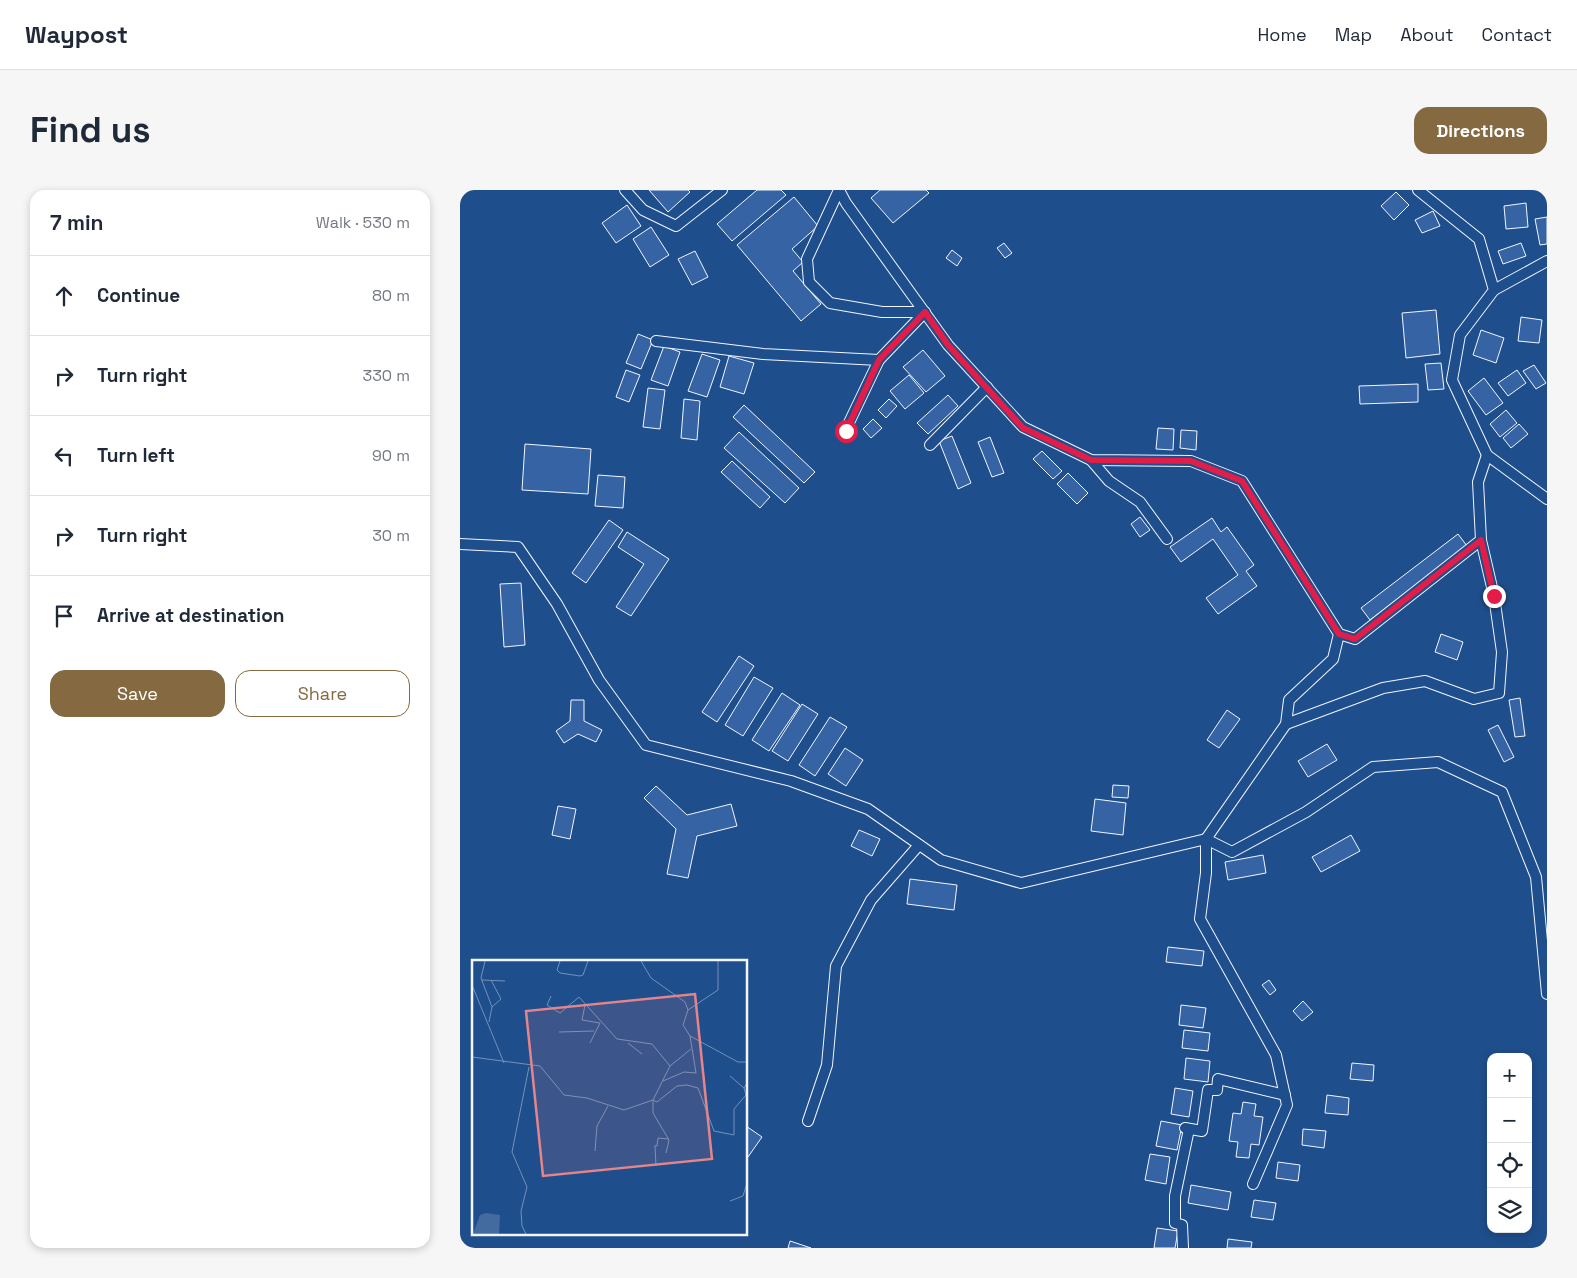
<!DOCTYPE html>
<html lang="en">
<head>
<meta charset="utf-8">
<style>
	:root { --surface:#fff; --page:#f6f6f7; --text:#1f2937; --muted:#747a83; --line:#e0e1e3; --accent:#846941 }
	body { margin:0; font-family:"Space Grotesk",sans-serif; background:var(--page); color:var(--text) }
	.controls { position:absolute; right:15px; bottom:15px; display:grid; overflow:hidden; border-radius:10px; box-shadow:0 2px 8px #0003 }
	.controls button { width:45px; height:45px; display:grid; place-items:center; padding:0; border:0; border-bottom:1px solid var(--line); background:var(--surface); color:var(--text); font:25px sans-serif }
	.stop { position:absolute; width:15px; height:15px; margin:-11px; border:4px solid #e11d48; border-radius:50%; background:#fff }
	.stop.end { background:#e11d48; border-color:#fff; box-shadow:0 1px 5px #0008 }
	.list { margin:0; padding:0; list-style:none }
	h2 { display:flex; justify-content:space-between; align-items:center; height:65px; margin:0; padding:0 20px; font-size:21px }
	h2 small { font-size:16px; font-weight:400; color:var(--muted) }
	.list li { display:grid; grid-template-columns:32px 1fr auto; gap:15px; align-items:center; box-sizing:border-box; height:80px; padding:0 20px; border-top:1px solid var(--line) }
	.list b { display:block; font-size:19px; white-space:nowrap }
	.list em { font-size:16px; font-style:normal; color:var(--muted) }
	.actions { display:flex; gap:10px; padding:15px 20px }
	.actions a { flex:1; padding:11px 0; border:1px solid var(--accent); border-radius:15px; text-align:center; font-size:18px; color:var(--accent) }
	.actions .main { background:var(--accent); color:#fff }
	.icon { flex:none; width:28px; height:28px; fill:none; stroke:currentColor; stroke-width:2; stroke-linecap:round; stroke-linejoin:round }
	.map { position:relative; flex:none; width:1087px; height:1058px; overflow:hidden; border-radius:15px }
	header { display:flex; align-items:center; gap:30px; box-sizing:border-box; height:70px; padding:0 25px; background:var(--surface); border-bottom:1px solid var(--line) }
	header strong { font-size:24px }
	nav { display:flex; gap:28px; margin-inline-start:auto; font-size:18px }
	.intro { display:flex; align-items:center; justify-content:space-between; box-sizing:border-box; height:120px; padding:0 30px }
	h1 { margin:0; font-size:35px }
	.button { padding:12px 22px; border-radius:15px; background:var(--accent); color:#fff; font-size:18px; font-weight:700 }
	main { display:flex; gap:30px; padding:0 30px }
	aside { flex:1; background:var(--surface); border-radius:15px; box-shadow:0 2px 8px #0003 }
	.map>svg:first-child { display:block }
	.building { fill:#3563a3; stroke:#f2f6ff }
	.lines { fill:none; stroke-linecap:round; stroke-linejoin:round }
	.minor-casing { stroke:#f2f6ff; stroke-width:12 }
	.minor { stroke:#1f4e8c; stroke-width:10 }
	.route { stroke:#e11d48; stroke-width:6 }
	.inset-road { fill:none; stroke:#7391ba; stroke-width:1 }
	.view { fill:#e38589; fill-opacity:0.15; stroke:#e38589; stroke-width:2.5 }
	.inset-edge { fill:none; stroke:#f2f6ff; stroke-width:2.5 }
</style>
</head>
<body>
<header>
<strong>Waypost</strong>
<nav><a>Home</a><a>Map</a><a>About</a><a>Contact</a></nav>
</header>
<div class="intro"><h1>Find us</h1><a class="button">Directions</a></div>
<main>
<aside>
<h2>7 min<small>Walk · 530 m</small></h2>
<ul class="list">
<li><svg class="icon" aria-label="ahead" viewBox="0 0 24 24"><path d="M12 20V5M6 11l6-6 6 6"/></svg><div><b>Continue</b></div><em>80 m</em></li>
<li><svg class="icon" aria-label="right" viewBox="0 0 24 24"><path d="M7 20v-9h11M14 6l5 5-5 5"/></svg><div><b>Turn right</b></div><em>330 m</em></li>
<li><svg class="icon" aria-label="left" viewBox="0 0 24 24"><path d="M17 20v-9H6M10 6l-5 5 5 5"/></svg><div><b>Turn left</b></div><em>90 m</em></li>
<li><svg class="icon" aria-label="right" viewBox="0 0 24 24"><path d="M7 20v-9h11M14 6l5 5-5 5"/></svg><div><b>Turn right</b></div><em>30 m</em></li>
<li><svg class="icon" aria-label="arrive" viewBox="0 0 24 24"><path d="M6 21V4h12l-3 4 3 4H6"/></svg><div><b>Arrive at destination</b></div></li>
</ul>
<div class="actions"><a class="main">Save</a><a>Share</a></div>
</aside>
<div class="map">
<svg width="1087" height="1058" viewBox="0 0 1087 1058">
	<rect width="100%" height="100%" fill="#1f4e8c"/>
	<g class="building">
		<path d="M189 0H228L230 2 208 22Z"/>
		<path d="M297 0H321L326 5 272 51 257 34Z"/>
		<path d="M420 0H466L469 3 433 33 411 8Z"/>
		<path d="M936 2 949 15 934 30 921 16Z"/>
		<path d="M334 7 358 36 332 59 343 72 333 81 361 114 341 131 277 55Z"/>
		<path d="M1066 13 1068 37 1046 39 1044 16Z"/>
		<path d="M167 15 181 36 156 53 142 33Z"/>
		<path d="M973 21 980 36 962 43 955 30Z"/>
		<path d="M1087 27V54L1080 55 1075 29Z"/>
		<path d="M191 37 209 65 190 77 173 49Z"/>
		<path d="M544 53 552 63 545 68 537 58Z"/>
		<path d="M1061 53 1066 66 1043 74 1038 61Z"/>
		<path d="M492 60 502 68 497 76 486 68Z"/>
		<path d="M235 61 248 87 232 95 218 69Z"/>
		<path d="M976 120 980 164 946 168 942 123Z"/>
		<path d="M1061 127 1082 130 1079 153 1058 151Z"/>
		<path d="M1021 140 1044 148 1036 173 1013 165Z"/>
		<path d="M178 144 193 150 181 179 166 173Z"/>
		<path d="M204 156 220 162 208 196 191 190Z"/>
		<path d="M463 160 485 186 466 202 443 177Z"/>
		<path d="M242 164 260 170 247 207 228 201Z"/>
		<path d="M269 166 294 173 284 204 260 197Z"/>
		<path d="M981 173 984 199 968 200 965 174Z"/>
		<path d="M1074 175 1086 193 1076 199 1063 181Z"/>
		<path d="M166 180 180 185 169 212 156 207Z"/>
		<path d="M1057 180 1066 193 1048 206 1038 193Z"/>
		<path d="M449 185 464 203 445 219 430 201Z"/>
		<path d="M1024 188 1043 213 1026 225 1008 201Z"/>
		<path d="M958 194V212L900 214 899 196Z"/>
		<path d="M188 198 205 200 200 239 183 237Z"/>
		<path d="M488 205 498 216 468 244 457 233Z"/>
		<path d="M224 209 240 211 237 250 221 248Z"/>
		<path d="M429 209 437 216 426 228 418 220Z"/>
		<path d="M284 215 355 282 344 293 273 227Z"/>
		<path d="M1046 220 1057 233 1040 247 1030 234Z"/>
		<path d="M413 229 422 238 411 248 403 239Z"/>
		<path d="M1059 234 1068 244 1051 258 1043 248Z"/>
		<path d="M698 238 714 239 713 260 696 259Z"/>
		<path d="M721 240 737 241 736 260 720 258Z"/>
		<path d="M279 242 339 298 325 313 264 258Z"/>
		<path d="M492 246 511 293 498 299 479 251Z"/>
		<path d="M530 247 544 283 532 287 518 252Z"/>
		<path d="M65 254 131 259 128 304 62 300Z"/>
		<path d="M582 261 602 281 593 289 573 269Z"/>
		<path d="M272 271 310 307 300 318 261 282Z"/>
		<path d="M608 283 628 303 617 314 597 294Z"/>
		<path d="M138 285 165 287 163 318 135 316Z"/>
		<path d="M680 327 690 340 680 347 671 334Z"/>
		<path d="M752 328 761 342 767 337 794 375 786 381 797 396 758 424 746 408 778 385 753 349 721 372 710 357Z"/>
		<path d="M149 330 163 340 126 393 112 383Z"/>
		<path d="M167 342 209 369 171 426 156 417 184 374 158 357Z"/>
		<path d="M998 344 1007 356 910 430 901 418Z"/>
		<path d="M61 393 65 455 44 457 40 394Z"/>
		<path d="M981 444 1003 452 997 470 975 462Z"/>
		<path d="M279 466 294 476 257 532 242 522Z"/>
		<path d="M294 487 313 498 283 546 265 535Z"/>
		<path d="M322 503 340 515 309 561 292 550Z"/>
		<path d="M1060 508 1065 546 1055 547 1049 510Z"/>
		<path d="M111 510H124V531L142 540 136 552 118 544 104 553 96 541 110 531Z"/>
		<path d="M342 514 358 524 328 571 312 561Z"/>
		<path d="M767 520 780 529 759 558 747 550Z"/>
		<path d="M370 527 387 537 355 586 339 575Z"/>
		<path d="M1038 535 1054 567 1044 572 1028 540Z"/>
		<path d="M867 554 877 570 848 587 838 571Z"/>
		<path d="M385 558 403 570 386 596 368 584Z"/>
		<path d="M653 595 669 596 668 608 652 607Z"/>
		<path d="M196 596 227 625 271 614 277 636 237 646 228 688 207 684 216 639 184 608Z"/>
		<path d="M635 609 666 613 663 645 631 641Z"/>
		<path d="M98 616 116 619 110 649 92 645Z"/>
		<path d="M399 640 420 649 412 666 391 656Z"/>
		<path d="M891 645 900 661 861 682 852 667Z"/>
		<path d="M803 665 806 683 768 690 765 672Z"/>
		<path d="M450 689 497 695 494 720 447 714Z"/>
		<path d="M708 757 744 761 742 776 706 772Z"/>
		<path d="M809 790 816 800 810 805 802 795Z"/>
		<path d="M843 811 853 822 842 831 833 821Z"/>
		<path d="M721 815 746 818 743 838 719 835Z"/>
		<path d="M724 840 750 843 748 861 722 858Z"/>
		<path d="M726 868 750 871 748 892 724 889Z"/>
		<path d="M892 873 914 875 913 891 890 889Z"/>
		<path d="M715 898 733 901 729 927 711 924Z"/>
		<path d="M867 905 889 908 888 925 865 923Z"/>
		<path d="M783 912 796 914 794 926 803 927 799 955 791 954 789 968 776 967 778 952 769 951 773 923 781 924Z"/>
		<path d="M701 931 722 935 717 960 696 956Z"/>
		<path d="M286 936 302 947 288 967 286 966Z"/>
		<path d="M843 939 866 941 864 958 842 955Z"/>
		<path d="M690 964 710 967 706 994 685 990Z"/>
		<path d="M818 972 840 975 838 991 816 988Z"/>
		<path d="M731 995 771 1002 768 1020 728 1013Z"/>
		<path d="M794 1010 816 1013 813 1030 791 1027Z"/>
		<path d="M697 1038 718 1041 715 1058H694Z"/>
		<path d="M768 1049 792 1052 791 1058H767Z"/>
		<path d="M330 1051 351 1058H328Z"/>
	</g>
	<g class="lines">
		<defs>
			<g id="minor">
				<path d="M165 0 183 20 216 36 262 0"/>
				<path d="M379 0 386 13 488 155 563 237 631 270 731 271 782 291 879 444 873 469 829 510 826 534 746 649V683L740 729 816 865 827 915 793 994"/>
				<path d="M379 0 347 69 349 92 370 113 422 122H465L419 170 385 241"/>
				<path d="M958 0 1019 49 1034 100 1000 145 992 190 1027 265 1087 309"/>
				<path d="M1034 100 1087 71"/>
				<path d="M196 151 303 164 419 170"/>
				<path d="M470 255 527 197"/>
				<path d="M631 270 649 291 680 312 707 349"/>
				<path d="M0 354 58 357 97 414 139 490 186 555 331 591 408 619 481 670 561 693 746 649 772 662 846 622 913 577 978 572 1042 602 1076 687 1087 804"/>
				<path d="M879 444 895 449 1021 350"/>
				<path d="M826 534 923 498 965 491 1014 509 1039 503 1042 462 1034 406 1021 350 1018 292 1027 265"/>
				<path d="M348 931 367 875 376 776 411 710 459 655"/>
				<path d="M725 938 742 941 748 900H757L758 889 825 905"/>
				<path d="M723 1058 722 1035 715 1033V1006L729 939"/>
			</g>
		</defs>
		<use href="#minor" class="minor-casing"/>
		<use href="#minor" class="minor"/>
	</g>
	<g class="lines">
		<path class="route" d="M386 241 419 170 465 122 488 155 563 238 631 270 731 271 782 291 879 444 895 449 1021 350 1034 406"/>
	</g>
	<g transform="translate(12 770)">
		<rect width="275" height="275" fill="#1f4e8c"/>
		<path d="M14 253 28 255 27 274H1L8 255Z" fill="#446ba0"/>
		<path class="inset-road" d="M13 1 9 18 20 47 17 62M88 1 85 10 88 13 108 16 111 15 116 1M169 1 179 18 213 42 216 50 211 65 218 76 266 102H275M10 20 33 21M19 20 29 39 20 47M0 25 32 103M79 36 75 45 88 53 107 37 145 79 180 84 198 106 181 140V153L197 180 194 193M113 45 110 60 128 63 118 83M216 50 246 30V1M87 72 122 71M156 83 170 94M0 97 68 106 92 135 115 138 152 150 181 140 185 142 205 126 215 125 226 128 242 171 262 175V149L274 135 272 128 275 123M198 106 219 89M258 116 272 128M191 121 212 112 224 113 218 76M182 186H185L186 178 197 179M183 186 184 206M123 191 125 166 136 146M258 241 271 236 275 223M54 274 50 266 49 251 55 227 40 192 57 107"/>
		<path class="view" d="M223 34 240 199 71 216 54 51Z"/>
		<rect width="275" height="275" class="inset-edge"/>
	</g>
</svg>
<div class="controls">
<button>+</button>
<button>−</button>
<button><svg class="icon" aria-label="locate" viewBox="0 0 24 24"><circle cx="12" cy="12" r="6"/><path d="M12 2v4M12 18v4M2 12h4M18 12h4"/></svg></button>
<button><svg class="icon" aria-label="layers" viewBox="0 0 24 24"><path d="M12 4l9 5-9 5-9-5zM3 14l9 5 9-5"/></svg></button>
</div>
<div class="stop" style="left:386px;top:241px"></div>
<div class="stop end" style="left:1034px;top:406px"></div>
</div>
</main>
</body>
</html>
